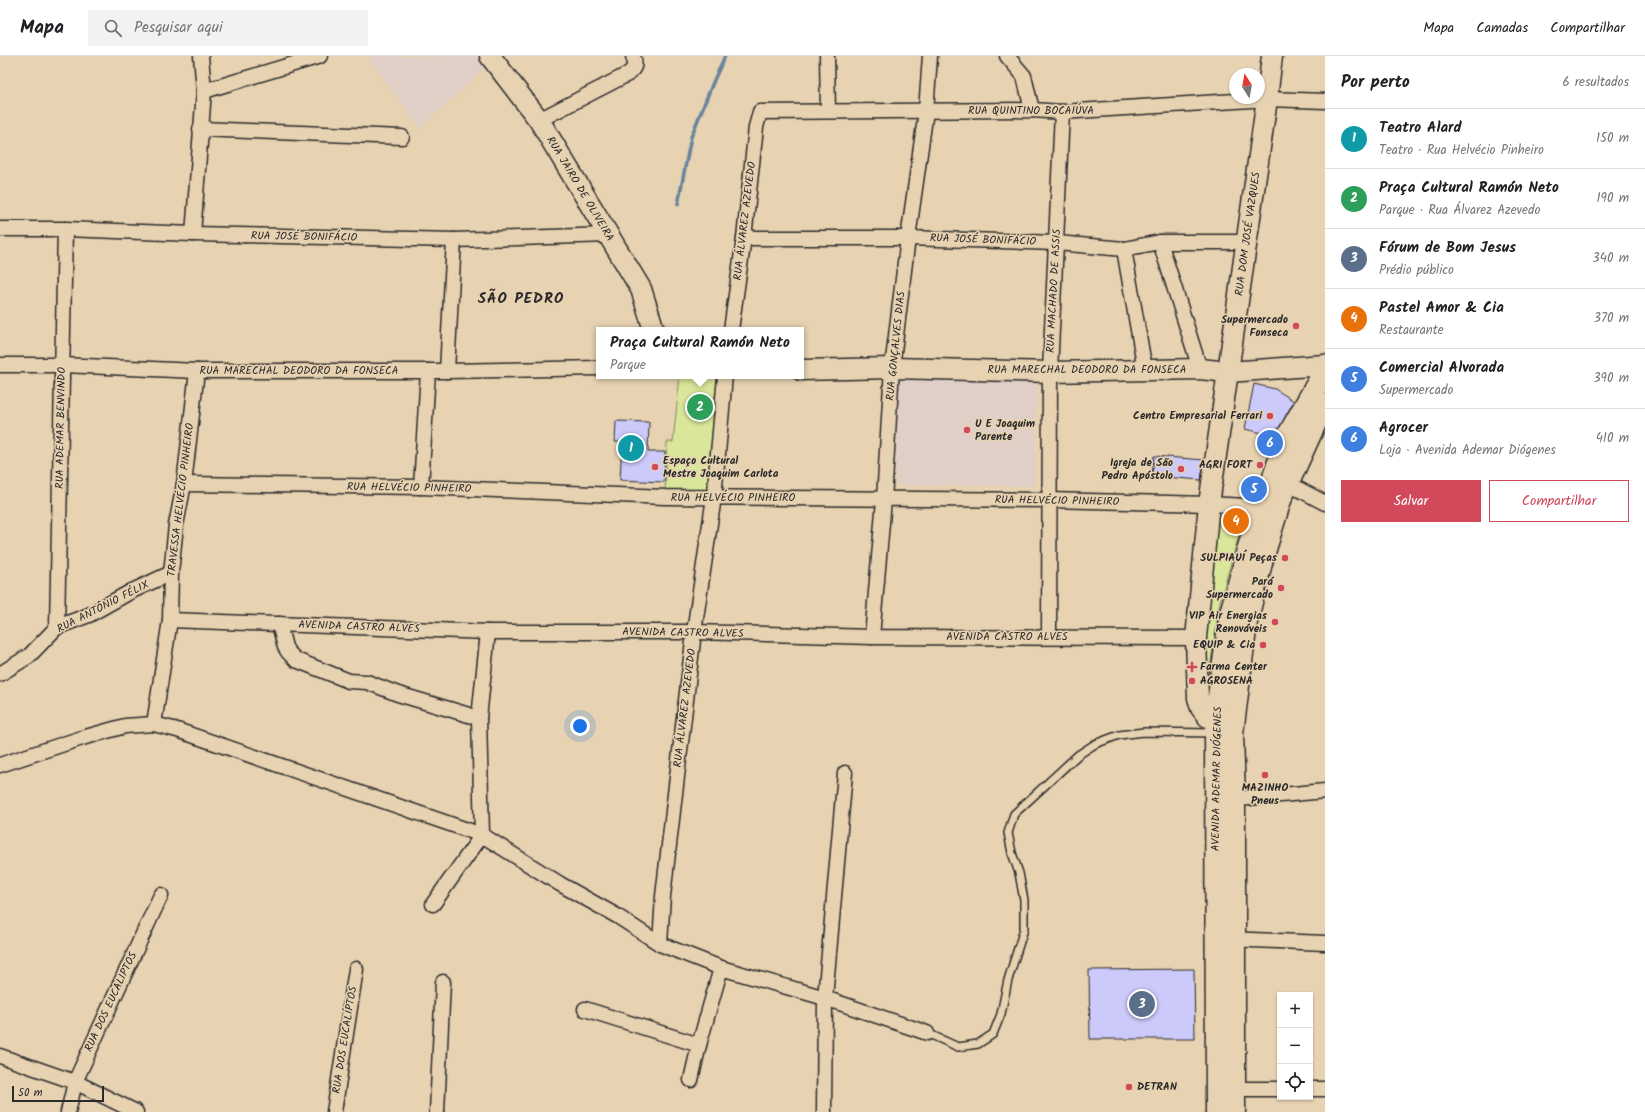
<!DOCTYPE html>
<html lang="pt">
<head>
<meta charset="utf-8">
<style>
	:root { --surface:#fff; --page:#f2f2f2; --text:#202124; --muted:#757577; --line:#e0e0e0; --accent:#d1495b }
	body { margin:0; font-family:Kalam,sans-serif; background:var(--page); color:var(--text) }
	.controls { position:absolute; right:12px; bottom:12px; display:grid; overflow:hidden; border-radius:0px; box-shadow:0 1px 3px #0004 }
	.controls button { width:36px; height:36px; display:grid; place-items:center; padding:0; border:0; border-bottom:1px solid var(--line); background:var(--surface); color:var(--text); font:20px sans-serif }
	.compass { position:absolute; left:1229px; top:12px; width:36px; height:36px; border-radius:50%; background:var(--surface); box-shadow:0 1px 3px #0004; rotate:349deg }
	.scale { position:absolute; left:12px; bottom:10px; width:92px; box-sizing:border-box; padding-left:4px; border:2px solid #2b2b2b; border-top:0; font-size:11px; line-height:14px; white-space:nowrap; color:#2b2b2b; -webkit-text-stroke:3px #e7d2b1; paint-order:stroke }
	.you { position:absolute; left:580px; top:670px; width:14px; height:14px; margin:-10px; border:3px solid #fff; border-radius:50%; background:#1a73e8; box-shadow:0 0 0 6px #1a73e833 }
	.badge { display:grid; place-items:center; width:26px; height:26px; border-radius:50%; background:var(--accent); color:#fff; font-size:13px; font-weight:700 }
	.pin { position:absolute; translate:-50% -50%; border:2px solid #fff; box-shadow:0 1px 4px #0006 }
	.popup { position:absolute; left:596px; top:271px; width:208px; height:52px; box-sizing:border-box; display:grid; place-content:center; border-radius:0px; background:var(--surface); filter:drop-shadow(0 1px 3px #0005); font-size:13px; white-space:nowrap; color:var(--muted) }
	.popup b { font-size:15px; color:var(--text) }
	.popup::after { content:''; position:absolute; left:50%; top:100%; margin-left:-8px; border:8px solid transparent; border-top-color:var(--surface) }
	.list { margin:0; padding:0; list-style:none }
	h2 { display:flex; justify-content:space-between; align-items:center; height:52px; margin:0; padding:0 16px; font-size:17px }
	h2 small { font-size:13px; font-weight:400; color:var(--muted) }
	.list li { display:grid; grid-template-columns:26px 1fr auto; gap:12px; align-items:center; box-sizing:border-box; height:60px; padding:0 16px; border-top:1px solid var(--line) }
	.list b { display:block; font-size:15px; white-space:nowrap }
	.list p { margin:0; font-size:13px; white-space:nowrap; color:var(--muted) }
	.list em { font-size:13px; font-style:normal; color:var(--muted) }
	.actions { display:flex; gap:8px; padding:12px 16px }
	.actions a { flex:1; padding:9px 0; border:1px solid var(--accent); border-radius:0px; text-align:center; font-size:14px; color:var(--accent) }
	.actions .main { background:var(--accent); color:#fff }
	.icon { flex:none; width:22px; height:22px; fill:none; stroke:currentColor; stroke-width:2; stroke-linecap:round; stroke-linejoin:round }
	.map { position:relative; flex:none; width:1325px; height:1056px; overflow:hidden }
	header { display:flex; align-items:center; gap:24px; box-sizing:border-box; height:56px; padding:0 20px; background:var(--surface); border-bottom:1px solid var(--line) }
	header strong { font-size:19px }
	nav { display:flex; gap:22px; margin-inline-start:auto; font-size:14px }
	.search { width:280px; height:36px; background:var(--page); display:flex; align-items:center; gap:10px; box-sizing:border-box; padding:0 14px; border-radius:0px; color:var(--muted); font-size:15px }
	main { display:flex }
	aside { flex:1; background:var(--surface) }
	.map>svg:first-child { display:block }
	.built { fill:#dfcfc7 }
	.green { fill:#dae79a; stroke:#828962 }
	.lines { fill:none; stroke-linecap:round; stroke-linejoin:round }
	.stream { stroke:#68849e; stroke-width:3.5 }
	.building { fill:#ccc9fb; stroke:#2b2b2b }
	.lane-casing { stroke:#2b2b2b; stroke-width:10 }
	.street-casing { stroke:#2b2b2b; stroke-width:17 }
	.secondary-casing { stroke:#2b2b2b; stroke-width:23 }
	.highway-casing { stroke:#2b2b2b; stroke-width:25 }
	.lane { stroke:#e7d2b1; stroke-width:7 }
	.street { stroke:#e7d2b1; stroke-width:14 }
	.secondary { stroke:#e7d2b1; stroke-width:20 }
	.highway { stroke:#e7d2b1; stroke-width:22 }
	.poi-dot { fill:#d1495b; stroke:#e7d2b1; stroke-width:1.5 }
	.labels { text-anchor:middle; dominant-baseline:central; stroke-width:3; stroke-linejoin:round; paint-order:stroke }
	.street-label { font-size:11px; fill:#2b2b2b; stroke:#e7d2b1 }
	.poi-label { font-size:11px; font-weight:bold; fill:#2b2b2b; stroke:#e7d2b1; text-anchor:end }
	.district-label { font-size:15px; font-weight:bold; letter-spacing:1px; fill:#2b2b2b; stroke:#e7d2b1 }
</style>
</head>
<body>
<header>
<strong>Mapa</strong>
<div class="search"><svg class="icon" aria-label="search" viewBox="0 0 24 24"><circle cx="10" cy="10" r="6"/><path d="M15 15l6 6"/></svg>Pesquisar aqui</div>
<nav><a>Mapa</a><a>Camadas</a><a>Compartilhar</a></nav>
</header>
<main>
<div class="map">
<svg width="1325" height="1056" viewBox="0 0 1325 1056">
	<rect width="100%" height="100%" fill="#e7d2b1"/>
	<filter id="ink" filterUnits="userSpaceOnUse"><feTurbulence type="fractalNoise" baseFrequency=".025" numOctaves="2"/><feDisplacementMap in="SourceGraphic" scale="8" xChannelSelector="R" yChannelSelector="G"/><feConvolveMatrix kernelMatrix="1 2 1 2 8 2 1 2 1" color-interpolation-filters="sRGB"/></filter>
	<g filter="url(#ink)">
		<g class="built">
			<path d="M372 0H479L487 10 420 72 369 3Z"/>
			<path d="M1037 319 1035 430 895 429 899 320Z"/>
		</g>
		<g class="green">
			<path d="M680 320H725L714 441H665L667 386H673Z"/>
			<path d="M1219 455 1245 457 1220 545 1208 625C1197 571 1211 510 1219 455Z"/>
		</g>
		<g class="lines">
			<path class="stream" d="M678 148 691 81 714 24 725 0"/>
		</g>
		<g class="building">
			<path d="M1254 328 1275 333 1294 345 1275 380 1245 373Z"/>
			<path d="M616 365 649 366 648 396H665L664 426 620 424 622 386H615Z"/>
			<path d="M1154 400 1204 404 1201 424 1152 420Z"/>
			<path d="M1194 913 1195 983H1090L1089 914Z"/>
		</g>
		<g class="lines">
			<defs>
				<path id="lane" d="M927 977 958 991 978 988 993 978 1001 958 1008 924 1024 873V844L1019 817 1012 797 1008 777 1014 758 1078 699 1095 688 1119 679 1144 676 1214 677"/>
				<g id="street">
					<path d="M827 0 828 55"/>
					<path d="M1007 0 1024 20 1032 54"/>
					<path d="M204 35 320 0"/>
					<path d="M539 64 628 18C635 12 636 8 633 0"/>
					<path d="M200 73 402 81"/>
					<path d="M0 173H65L193 178 454 184 609 179"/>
					<path d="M193 178 204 35 201 0"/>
					<path d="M744 182H908L1057 187 1124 193 1160 186H1246"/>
					<path d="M1160 186 1200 313"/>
					<path d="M1124 193 1145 314"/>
					<path d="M731 274 744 182 756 71 760 56 1032 54 1062 56 1267 43 1325 45"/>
					<path d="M0 309H62L197 315H447L599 312"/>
					<path d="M447 315 454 184"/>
					<path d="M1287 427 1325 447"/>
					<path d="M184 428 421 431 665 441 1049 444 1209 448 1264 451 1269 449"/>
					<path d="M421 431 428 315"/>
					<path d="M170 564 488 576H694L872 581 1196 582"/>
					<path d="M279 568 285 591 288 596 296 604 349 625 367 626 398 638 479 662"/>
					<path d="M57 571 65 173"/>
					<path d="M872 581 884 444 892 312 908 182 926 55 930 0"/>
					<path d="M1049 581 1050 316 1062 56"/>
					<path d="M0 618 29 600 57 571 89 559 130 536 171 517"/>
					<path d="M154 668 170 564 171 517 176 469 184 428 197 315"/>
					<path d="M0 709 82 682 125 670 154 668 177 674 482 779 560 828 617 860 660 888 721 912 825 942 927 977"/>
					<path d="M1226 744 1325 735"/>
					<path d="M433 848 482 779 479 662 488 576"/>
					<path d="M1225 883 1325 887"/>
					<path d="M660 888 663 840 694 576 714 441 725 320"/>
					<path d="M585 953 699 989"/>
					<path d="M0 1000 75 1026 136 1056"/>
					<path d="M691 1024 699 989 721 912"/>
					<path d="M1227 1033H1280"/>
					<path d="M1310 1033H1325"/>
					<path d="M68 1056 75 1026 161 839"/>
					<path d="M334 1056 356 913"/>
					<path d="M437 1056 443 926"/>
					<path d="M824 1056 825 942 845 717"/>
				</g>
				<g id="secondary">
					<path d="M490 0 539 64 641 233 654 274"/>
					<path d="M801 314 892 312 1050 316 1200 313 1228 316 1325 309"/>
					<path d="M1232 663 1208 661 1201 652 1198 642 1196 582 1209 448 1267 43 1272 0"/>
				</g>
				<g id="highway">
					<path d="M1217 1056 1216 662 1231 557 1258 459 1264 451 1287 382 1325 315"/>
					<path d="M1234 1056V743L1232 677 1246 566 1262 503 1280 444 1315 367 1325 349"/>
				</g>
			</defs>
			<use href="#lane" class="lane-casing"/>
			<use href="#street" class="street-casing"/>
			<use href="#secondary" class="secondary-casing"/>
			<use href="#highway" class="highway-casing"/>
			<use href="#lane" class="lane"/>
			<use href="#street" class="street"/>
			<use href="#secondary" class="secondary"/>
			<use href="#highway" class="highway"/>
		</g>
	</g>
	<g class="poi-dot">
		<circle cx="1296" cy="270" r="4"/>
		<circle cx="1270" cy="360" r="4"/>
		<circle cx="967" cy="374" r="4"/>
		<circle cx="1260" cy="409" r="4"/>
		<circle cx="655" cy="411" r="4"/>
		<circle cx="1181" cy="413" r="4"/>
		<circle cx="1285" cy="502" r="4"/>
		<circle cx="1281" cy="532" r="4"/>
		<circle cx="1275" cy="566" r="4"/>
		<circle cx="1263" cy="589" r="4"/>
		<path d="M1190 605h4v4h4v4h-4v4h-4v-4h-4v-4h4z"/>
		<circle cx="1192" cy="625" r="4"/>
		<circle cx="1265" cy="719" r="4"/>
		<circle cx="1129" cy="1031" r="4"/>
	</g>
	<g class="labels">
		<g class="street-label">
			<text x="1031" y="55">RUA QUINTINO BOCAIÚVA</text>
			<text transform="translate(580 133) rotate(59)">RUA JAIRO DE OLIVEIRA</text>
			<text transform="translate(745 165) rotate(-83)">RUA ÁLVAREZ AZEVEDO</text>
			<text transform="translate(1248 178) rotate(-82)">RUA DOM JOSÉ VAZQUES</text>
			<text transform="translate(304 181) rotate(1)">RUA JOSÉ BONIFÁCIO</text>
			<text transform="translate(983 184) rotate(2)">RUA JOSÉ BONIFÁCIO</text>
			<text transform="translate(1054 235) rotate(-87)">RUA MACHADO DE ASSIS</text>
			<text transform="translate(896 290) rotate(-84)">RUA GONÇALVES DIAS</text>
			<text x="1087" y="314">RUA MARECHAL DEODORO DA FONSECA</text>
			<text x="299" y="315">RUA MARECHAL DEODORO DA FONSECA</text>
			<text transform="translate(61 372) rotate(-89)">RUA ADEMAR BENVINDO</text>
			<text transform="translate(409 432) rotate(1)">RUA HELVÉCIO PINHEIRO</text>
			<text x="733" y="442">RUA HELVÉCIO PINHEIRO</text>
			<text transform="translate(181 444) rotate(-83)">TRAVESSA HELVÉCIO PINHEIRO</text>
			<text transform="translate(1057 445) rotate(1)">RUA HELVÉCIO PINHEIRO</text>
			<text transform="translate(103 551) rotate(-27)">RUA ANTÔNIO FÉLIX</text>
			<text transform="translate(359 571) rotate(2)">AVENIDA CASTRO ALVES</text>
			<text transform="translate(683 577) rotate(1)">AVENIDA CASTRO ALVES</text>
			<text x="1007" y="581">AVENIDA CASTRO ALVES</text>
			<text transform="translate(685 652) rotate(-83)">RUA ÁLVAREZ AZEVEDO</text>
			<text transform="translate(1217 723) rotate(-89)">AVENIDA ADEMAR DIÓGENES</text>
			<text transform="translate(111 946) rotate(-65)">RUA DOS EUCALIPTOS</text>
			<text transform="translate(345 984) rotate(-81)">RUA DOS EUCALÍPTOS</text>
		</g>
		<g class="poi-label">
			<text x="1288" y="264">Supermercado<tspan x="1288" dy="13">Fonseca</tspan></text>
			<text x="1262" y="360">Centro Empresarial Ferrari</text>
			<text x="975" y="368" text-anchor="start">U E Joaquim<tspan x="975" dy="13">Parente</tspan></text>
			<text x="663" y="405" text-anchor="start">Espaço Cultural<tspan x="663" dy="13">Mestre Joaquim Carlota</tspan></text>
			<text x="1173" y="407">Igreja de São<tspan x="1173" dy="13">Pedro Apóstolo</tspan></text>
			<text x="1252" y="409">AGRI FORT</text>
			<text x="1277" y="502">SULPIAUÍ Peças</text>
			<text x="1273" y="526">Pará<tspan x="1273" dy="13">Supermercado</tspan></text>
			<text x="1267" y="560">VIP Air Energias<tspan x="1267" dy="13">Renováveis</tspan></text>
			<text x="1255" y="589">EQUIP &amp; Cia</text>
			<text x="1200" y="611" text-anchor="start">Farma Center</text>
			<text x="1200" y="625" text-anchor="start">AGROSENA</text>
			<text x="1265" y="732" text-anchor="middle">MAZINHO<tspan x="1265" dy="13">Pneus</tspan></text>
			<text x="1137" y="1031" text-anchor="start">DETRAN</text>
		</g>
		<g class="district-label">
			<text x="521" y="243">SÃO PEDRO</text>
		</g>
	</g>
</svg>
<div class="controls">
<button>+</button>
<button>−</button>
<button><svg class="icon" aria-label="locate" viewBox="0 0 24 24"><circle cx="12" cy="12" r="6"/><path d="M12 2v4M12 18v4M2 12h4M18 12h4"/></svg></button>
</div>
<svg class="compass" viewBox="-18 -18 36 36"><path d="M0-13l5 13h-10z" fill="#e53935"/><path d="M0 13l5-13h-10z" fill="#757577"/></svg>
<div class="scale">50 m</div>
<div class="you"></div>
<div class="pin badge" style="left:631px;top:392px;background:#0f9aa8">1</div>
<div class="pin badge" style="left:700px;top:351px;background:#2e9e5b">2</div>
<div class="popup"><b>Praça Cultural Ramón Neto</b>Parque</div>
<div class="pin badge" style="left:1142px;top:948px;background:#5c6f8a">3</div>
<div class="pin badge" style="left:1236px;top:465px;background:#e8710a">4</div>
<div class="pin badge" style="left:1254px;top:433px;background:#3f7fe0">5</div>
<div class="pin badge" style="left:1270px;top:387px;background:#3f7fe0">6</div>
</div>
<aside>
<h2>Por perto<small>6 resultados</small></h2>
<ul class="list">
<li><span class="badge" style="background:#0f9aa8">1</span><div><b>Teatro Alard</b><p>Teatro · Rua Helvécio Pinheiro</p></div><em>150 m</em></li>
<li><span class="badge" style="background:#2e9e5b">2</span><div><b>Praça Cultural Ramón Neto</b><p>Parque · Rua Álvarez Azevedo</p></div><em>190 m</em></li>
<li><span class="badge" style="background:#5c6f8a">3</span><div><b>Fórum de Bom Jesus</b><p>Prédio público</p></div><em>340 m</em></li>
<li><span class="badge" style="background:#e8710a">4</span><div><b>Pastel Amor &amp; Cia</b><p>Restaurante</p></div><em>370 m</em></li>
<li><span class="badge" style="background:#3f7fe0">5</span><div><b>Comercial Alvorada</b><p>Supermercado</p></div><em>390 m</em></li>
<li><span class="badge" style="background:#3f7fe0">6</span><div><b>Agrocer</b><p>Loja · Avenida Ademar Diógenes</p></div><em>410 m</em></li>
</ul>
<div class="actions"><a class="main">Salvar</a><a>Compartilhar</a></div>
</aside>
</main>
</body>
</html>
